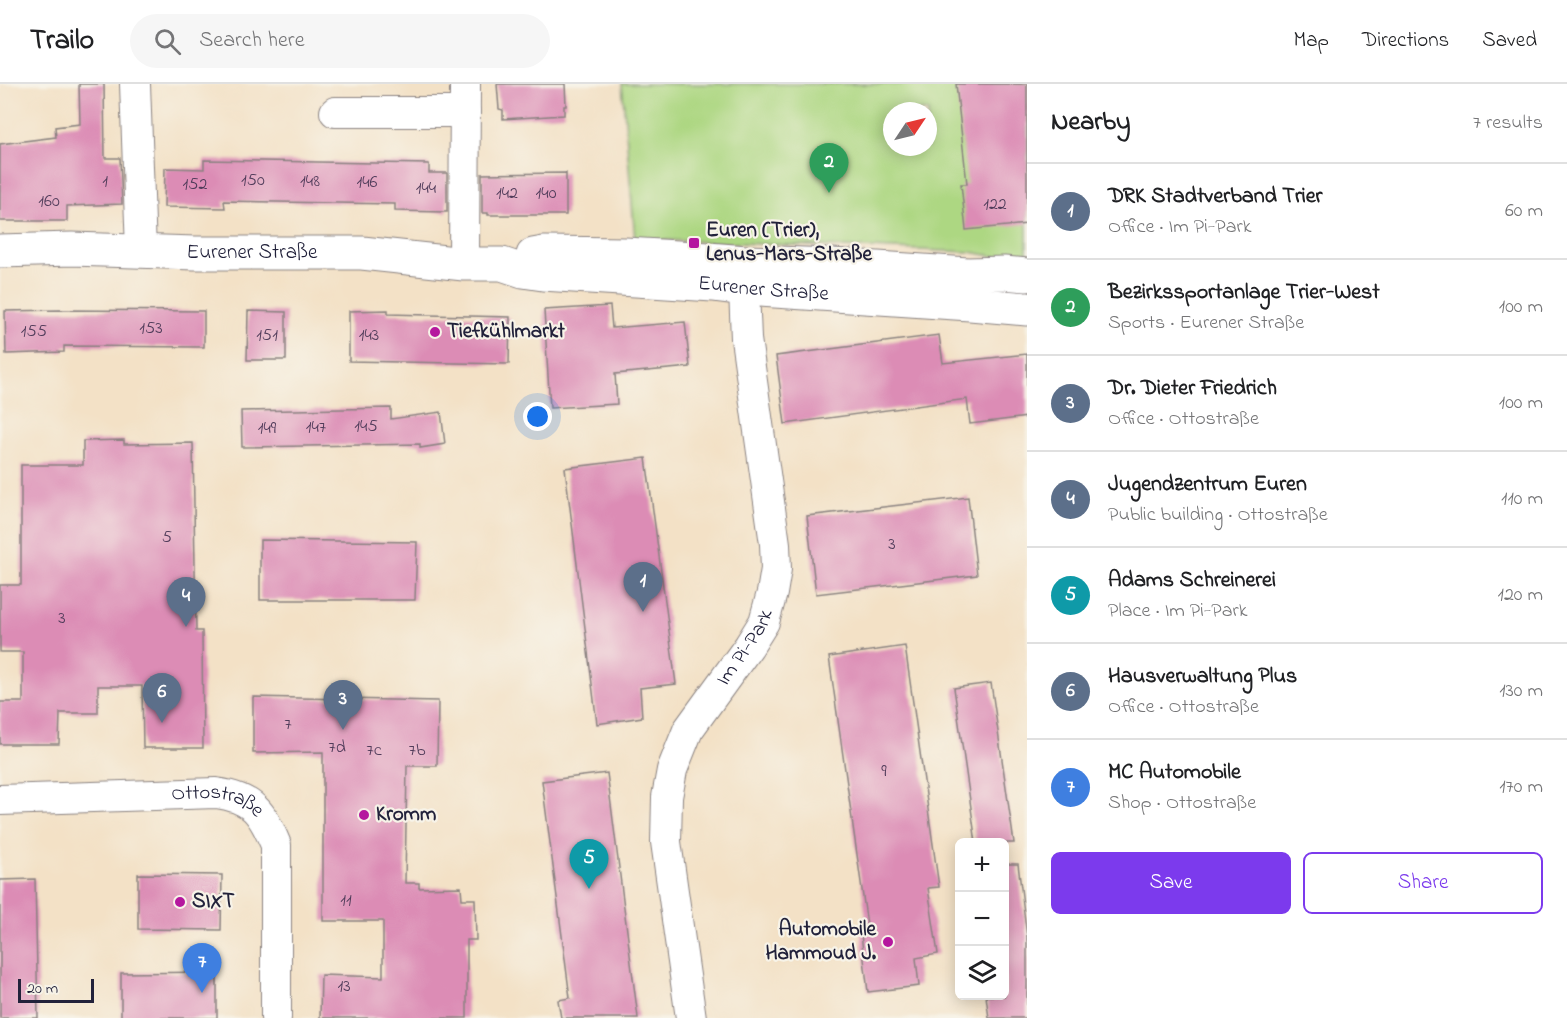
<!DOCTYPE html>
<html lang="en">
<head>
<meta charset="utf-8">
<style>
	:root { --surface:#fff; --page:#f6f6f6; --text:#202124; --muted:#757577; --line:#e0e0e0; --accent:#7c3aed }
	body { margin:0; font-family:"Indie Flower",sans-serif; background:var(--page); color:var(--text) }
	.controls { position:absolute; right:18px; bottom:18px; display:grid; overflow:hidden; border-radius:9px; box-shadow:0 3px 15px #0003 }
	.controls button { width:54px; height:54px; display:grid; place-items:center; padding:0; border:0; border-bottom:2px solid var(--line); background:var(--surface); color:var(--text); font:30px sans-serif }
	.compass { position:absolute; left:883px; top:18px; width:54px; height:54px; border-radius:50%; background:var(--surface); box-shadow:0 3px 15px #0003; rotate:55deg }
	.scale { position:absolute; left:18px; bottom:15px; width:76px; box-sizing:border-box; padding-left:6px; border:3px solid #22223b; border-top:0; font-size:16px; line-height:21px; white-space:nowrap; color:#22223b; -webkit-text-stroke:4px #f7f3e8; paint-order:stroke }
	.you { position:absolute; left:538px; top:333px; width:21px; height:21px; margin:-15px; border:4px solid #fff; border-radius:50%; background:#1a73e8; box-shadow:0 0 0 9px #1a73e833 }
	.badge { display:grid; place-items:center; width:39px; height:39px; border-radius:50%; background:var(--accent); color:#fff; font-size:20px; font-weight:700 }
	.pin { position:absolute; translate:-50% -50px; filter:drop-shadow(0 2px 3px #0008) }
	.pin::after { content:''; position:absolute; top:32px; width:21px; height:18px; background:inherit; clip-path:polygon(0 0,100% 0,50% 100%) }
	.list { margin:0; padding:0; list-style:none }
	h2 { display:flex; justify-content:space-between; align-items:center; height:78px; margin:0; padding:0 24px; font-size:26px }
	h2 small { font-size:20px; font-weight:400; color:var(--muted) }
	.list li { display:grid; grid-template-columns:39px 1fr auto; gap:18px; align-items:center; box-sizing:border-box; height:96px; padding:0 24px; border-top:2px solid var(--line) }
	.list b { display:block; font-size:22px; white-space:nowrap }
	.list p { margin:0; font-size:20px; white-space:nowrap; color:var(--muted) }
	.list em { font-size:20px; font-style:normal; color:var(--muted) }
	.actions { display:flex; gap:12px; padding:18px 24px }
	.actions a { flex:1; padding:14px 0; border:2px solid var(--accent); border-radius:9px; text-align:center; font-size:21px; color:var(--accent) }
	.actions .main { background:var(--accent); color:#fff }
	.icon { flex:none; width:33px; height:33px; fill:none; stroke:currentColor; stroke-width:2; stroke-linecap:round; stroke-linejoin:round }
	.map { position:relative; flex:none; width:1027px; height:934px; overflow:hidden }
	header { display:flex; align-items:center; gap:36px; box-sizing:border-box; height:84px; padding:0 30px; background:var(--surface); border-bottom:2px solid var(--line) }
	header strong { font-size:28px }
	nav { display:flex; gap:33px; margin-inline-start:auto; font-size:21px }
	.search { width:420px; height:54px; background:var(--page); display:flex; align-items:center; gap:15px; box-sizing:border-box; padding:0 21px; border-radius:33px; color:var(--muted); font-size:22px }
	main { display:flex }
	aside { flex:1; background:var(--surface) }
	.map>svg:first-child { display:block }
	.green { fill:#add782; stroke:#687c5e; stroke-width:1.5; fill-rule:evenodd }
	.building { fill:#dc8cb5 }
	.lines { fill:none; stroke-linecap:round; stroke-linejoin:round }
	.street-casing { stroke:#8a8280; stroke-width:32 }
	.secondary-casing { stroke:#8a8280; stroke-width:35 }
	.street { stroke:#fff; stroke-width:30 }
	.secondary { stroke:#fff; stroke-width:33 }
	.poi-dot { fill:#b5179e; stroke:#f7f3e8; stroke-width:2 }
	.labels { text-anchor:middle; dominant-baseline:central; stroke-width:4.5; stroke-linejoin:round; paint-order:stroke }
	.number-label { font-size:18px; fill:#503c5a }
	.poi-label { font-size:21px; font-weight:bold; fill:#22223b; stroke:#f7f3e8; text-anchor:start }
	.street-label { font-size:21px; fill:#22223b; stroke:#f7f3e8 }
</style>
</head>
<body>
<header>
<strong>Trailo</strong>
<div class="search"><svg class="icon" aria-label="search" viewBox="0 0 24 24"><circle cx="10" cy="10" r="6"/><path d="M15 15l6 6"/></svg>Search here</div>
<nav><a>Map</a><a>Directions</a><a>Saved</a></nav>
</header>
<main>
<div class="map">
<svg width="1027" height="934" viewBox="0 0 1027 934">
	<rect width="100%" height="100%" fill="#f7f3e8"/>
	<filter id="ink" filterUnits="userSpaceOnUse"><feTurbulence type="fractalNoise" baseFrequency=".0167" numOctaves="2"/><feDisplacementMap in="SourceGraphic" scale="12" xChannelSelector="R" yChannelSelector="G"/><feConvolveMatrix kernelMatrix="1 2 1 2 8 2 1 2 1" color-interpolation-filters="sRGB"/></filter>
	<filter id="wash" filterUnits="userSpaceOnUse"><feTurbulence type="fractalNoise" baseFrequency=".008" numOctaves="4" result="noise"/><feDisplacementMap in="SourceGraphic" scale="24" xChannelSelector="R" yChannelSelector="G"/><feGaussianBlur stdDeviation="1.35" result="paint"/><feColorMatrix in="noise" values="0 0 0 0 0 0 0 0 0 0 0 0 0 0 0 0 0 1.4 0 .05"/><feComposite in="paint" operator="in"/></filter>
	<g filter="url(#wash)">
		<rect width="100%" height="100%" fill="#f3e1c6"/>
		<path class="green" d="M622 0H1027V178L970 168 635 155ZM892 27H928V63H892Z"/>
		<g id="blocks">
			<g class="building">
				<path d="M79 0H104L105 74H120L122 120 67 122V137H0V60L56 53 55 43 80 40Z"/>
				<path d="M497 0H565L566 22H564V31L503 35V26L499 25Z"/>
				<path d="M956 0H1027V140L966 146 961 100H967Z"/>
				<path d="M204 76 429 80V89H447V128L395 127V120L224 117 225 124 164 123 165 84 204 85Z"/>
				<path d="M566 89V131H488V129H482V90Z"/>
				<path d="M610 222 612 244 685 238 690 283 615 290 617 320 550 324 544 226Z"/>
				<path d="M61 226 204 227V263L64 262V268L6 270 5 227Z"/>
				<path d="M388 226V230L510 233 509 280 349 277V227Z"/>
				<path d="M248 227 286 228V276H247Z"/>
				<path d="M939 251 943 279 1027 270V333L970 340 967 315 785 340 776 272Z"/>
				<path d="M391 324V335L441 328 445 360 420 364V360L242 363 241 327Z"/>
				<path d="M124 356V360L193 359 196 547H202L203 664H143L142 602H98V629H60L59 660H0V618H23V568H0V501H21V381H83V357Z"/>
				<path d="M646 374 676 600 640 604 642 633 597 640 565 384Z"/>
				<path d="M968 413 977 491 816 510 807 432Z"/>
				<path d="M260 456 417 458 415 516H260Z"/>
				<path d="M905 562 939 803 928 804 938 870 916 874 919 902 868 908 860 842 867 841 829 573Z"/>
				<path d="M991 599 1014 759H976L954 604Z"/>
				<path d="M253 613 438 617 437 682H407L405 799H419V804L461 803 462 815H475L476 856H467V934H320L321 891 383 893V837H323V668L253 669Z"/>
				<path d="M607 689 638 934H561L558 916 570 914 542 697Z"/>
				<path d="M1005 780H1018L1027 853V934H989L986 912H1005Z"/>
				<path d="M138 790 222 791 221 846 138 845Z"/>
				<path d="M35 795 38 934H0V796Z"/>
				<path d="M217 888V934H121V889Z"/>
			</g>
		</g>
	</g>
	<g filter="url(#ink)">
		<use href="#blocks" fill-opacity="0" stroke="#8a8280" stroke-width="1.5"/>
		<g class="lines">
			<defs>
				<g id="street">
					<path d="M135 0 141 167"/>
					<path d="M335 28H465"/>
					<path d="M464 180 465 0"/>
					<path id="s1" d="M0 716 216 709C253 714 262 728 276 761V934"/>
					<path id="s2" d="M691 934 666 758 667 713 672 686 688 646 749 562 764 538 772 509 776 485 775 460 746 255 744 205 746 181"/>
				</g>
				<g id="secondary">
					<path id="s3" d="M0 167 72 165 195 169H362L464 180H502L523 187 543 190 713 201 744 205 970 220 1027 225"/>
					<path d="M533 171 544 169 625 170 695 174 746 178 832 181 968 190 1004 189 1027 191"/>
				</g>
			</defs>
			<use href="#street" class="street-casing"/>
			<use href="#secondary" class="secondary-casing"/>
			<use href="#street" class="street"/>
			<use href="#secondary" class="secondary"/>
		</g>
	</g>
	<g class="poi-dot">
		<rect x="688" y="153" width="12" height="12" rx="3"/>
		<circle cx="435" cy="248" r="6"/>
		<circle cx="364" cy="731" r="6"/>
		<circle cx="180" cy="818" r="6"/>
		<circle cx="888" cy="858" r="6"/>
	</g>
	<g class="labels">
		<g class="number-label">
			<text x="253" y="97">150</text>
			<text x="105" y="98">1</text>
			<text x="310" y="98">148</text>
			<text x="367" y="99">146</text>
			<text x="195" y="101">152</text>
			<text x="426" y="105">144</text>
			<text x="507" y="110">142</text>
			<text x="546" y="110">140</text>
			<text x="49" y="118">160</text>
			<text x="995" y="121">122</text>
			<text x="151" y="245">153</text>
			<text x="34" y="248">155</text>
			<text x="267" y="252">151</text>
			<text x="369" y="252">143</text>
			<text x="366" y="343">145</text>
			<text x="316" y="344">147</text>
			<text x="267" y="345">149</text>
			<text x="167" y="454">5</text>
			<text x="892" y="461">3</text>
			<text x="62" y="535">3</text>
			<text x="288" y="641">7</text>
			<text x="337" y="664">7d</text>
			<text x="374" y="667">7c</text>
			<text x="417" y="667">7b</text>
			<text x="884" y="688">9</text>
			<text x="346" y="817">11</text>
			<text x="344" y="903">13</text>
		</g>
		<g class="poi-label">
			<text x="706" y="147">Euren (Trier),<tspan x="706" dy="24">Lenus-Mars-Straße</tspan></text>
			<text x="447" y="248">Tiefkühlmarkt</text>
			<text x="376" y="731">Kromm</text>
			<text x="192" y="818">SIXT</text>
			<text x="876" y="846" text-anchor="end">Automobile<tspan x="876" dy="24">Hammoud J.</tspan></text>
		</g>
		<g class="street-label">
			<text stroke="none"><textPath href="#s3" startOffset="252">Eurener Straße</textPath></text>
			<text stroke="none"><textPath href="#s3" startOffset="766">Eurener Straße</textPath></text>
			<text stroke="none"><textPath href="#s2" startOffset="394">Im Pi-Park</textPath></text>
			<text stroke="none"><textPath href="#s1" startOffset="219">Ottostraße</textPath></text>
		</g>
	</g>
</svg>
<div class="controls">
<button>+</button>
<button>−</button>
<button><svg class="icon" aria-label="layers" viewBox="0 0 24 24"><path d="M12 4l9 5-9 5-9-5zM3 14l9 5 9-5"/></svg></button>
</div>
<svg class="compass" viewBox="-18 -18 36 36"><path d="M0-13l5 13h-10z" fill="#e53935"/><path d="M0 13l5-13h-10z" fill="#757577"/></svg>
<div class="scale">20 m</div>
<div class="you"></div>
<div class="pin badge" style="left:643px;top:528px;background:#5c6f8a">1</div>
<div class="pin badge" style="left:829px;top:109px;background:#2e9e5b">2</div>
<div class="pin badge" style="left:343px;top:646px;background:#5c6f8a">3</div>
<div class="pin badge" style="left:186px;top:543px;background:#5c6f8a">4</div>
<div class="pin badge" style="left:589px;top:805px;background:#0f9aa8">5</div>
<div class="pin badge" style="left:162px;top:639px;background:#5c6f8a">6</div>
<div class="pin badge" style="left:202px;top:909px;background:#3f7fe0">7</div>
</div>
<aside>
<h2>Nearby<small>7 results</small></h2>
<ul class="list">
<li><span class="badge" style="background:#5c6f8a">1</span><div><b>DRK Stadtverband Trier</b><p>Office · Im Pi-Park</p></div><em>60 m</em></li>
<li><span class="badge" style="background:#2e9e5b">2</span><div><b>Bezirkssportanlage Trier-West</b><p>Sports · Eurener Straße</p></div><em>100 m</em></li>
<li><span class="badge" style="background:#5c6f8a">3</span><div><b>Dr. Dieter Friedrich</b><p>Office · Ottostraße</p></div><em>100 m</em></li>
<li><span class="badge" style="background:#5c6f8a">4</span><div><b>Jugendzentrum Euren</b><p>Public building · Ottostraße</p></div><em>110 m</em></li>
<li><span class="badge" style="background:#0f9aa8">5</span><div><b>Adams Schreinerei</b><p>Place · Im Pi-Park</p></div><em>120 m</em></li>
<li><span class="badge" style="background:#5c6f8a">6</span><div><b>Hausverwaltung Plus</b><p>Office · Ottostraße</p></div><em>130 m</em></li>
<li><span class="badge" style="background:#3f7fe0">7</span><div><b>MC Automobile</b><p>Shop · Ottostraße</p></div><em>170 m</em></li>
</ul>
<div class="actions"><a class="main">Save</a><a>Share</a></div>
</aside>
</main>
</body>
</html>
